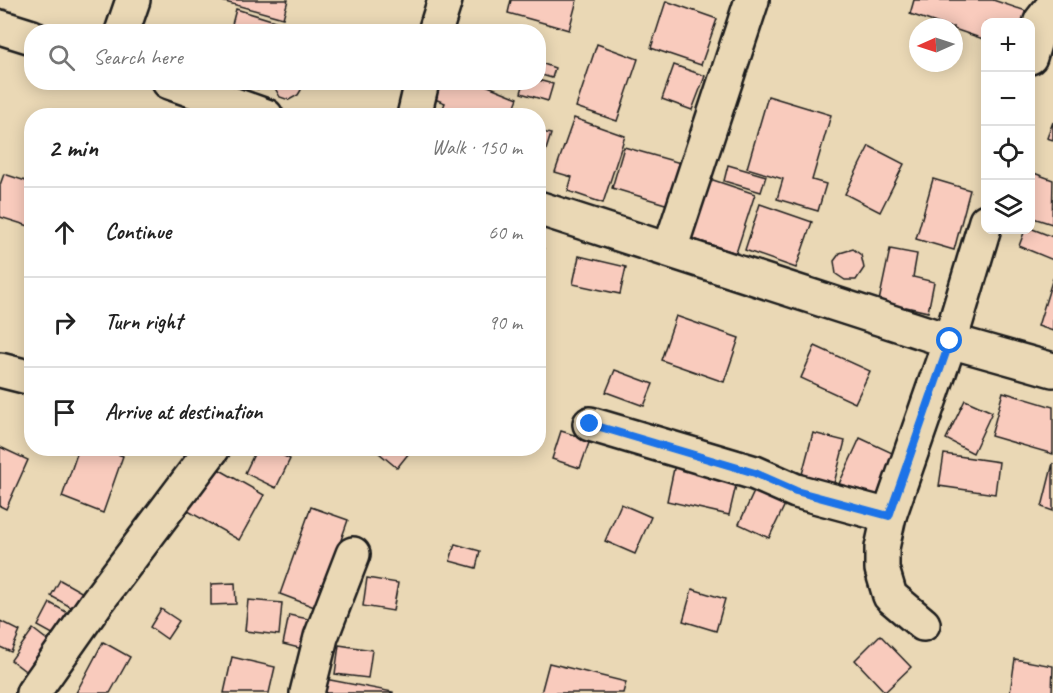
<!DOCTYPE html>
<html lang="en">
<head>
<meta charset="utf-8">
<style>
	:root { --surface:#fff; --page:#f2f2f2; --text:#222; --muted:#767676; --line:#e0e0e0 }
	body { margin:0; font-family:Caveat,sans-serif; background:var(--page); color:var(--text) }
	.controls { position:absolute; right:18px; top:18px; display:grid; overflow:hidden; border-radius:12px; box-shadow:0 3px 15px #0003 }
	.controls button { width:54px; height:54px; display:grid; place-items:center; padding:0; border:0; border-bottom:2px solid var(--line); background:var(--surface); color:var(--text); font:30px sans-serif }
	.compass { position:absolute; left:909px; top:18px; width:54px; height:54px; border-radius:50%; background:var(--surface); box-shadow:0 3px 15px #0003; rotate:267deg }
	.stop { position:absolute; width:18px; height:18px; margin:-14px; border:4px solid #1a73e8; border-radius:50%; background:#fff }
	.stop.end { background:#1a73e8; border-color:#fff; box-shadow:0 2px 6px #0008 }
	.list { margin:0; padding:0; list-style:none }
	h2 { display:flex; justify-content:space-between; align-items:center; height:78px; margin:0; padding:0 24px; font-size:26px }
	h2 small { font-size:20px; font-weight:400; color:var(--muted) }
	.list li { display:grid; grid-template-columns:39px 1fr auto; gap:18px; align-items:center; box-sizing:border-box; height:90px; padding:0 24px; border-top:2px solid var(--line) }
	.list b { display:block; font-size:22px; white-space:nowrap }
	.list em { font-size:20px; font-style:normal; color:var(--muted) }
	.icon { flex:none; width:33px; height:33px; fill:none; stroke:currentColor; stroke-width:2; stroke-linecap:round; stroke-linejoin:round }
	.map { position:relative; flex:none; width:1053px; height:693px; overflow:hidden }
	.search { position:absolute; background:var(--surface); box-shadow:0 3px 15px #0003; left:24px; top:24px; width:522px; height:66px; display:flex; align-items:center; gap:15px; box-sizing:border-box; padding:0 21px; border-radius:24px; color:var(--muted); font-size:22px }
	.panel { position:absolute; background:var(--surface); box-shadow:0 3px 15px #0003; left:24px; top:108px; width:522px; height:348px; border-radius:24px }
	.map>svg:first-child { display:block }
	.building { fill:#f9cbbd; stroke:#1c1c1c; stroke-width:1.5 }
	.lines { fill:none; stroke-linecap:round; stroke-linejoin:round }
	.minor-casing { stroke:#1c1c1c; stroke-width:38 }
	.minor { stroke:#ead8b5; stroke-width:33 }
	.route { stroke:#1a73e8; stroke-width:8 }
</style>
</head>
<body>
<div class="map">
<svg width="1053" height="693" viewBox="0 0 1053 693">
	<rect width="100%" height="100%" fill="#ead8b5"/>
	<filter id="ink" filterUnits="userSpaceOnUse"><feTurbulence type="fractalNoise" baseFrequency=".0167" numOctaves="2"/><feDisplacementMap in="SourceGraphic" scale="12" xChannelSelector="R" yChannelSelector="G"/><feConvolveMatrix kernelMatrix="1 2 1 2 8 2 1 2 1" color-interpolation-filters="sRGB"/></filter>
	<g filter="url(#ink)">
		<g class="building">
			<path d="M218 0H288L283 18Z"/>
			<path d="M511 0H577L569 30 508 13Z"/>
			<path d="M914 0H993L1029 12 1026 22H986V40L954 29V27H948L910 14Z"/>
			<path d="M666 1 717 19 701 65 651 48Z"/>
			<path d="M236 9 278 22 275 32H230Z"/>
			<path d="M597 44 638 59 617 121 576 107Z"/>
			<path d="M538 62 555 68 552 78 538 74Z"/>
			<path d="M674 65 705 76 692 110 662 99Z"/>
			<path d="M538 80 553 84 548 101 521 93 524 82H538Z"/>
			<path d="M234 82H260L258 89Z"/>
			<path d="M300 82 301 90 298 95 289 100 280 97 275 88V82Z"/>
			<path d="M438 82H478L518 98 511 116H440L445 103 432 98Z"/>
			<path d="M768 96 831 115 812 180 826 184 818 211 777 199 783 179 747 168Z"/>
			<path d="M574 118 625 136 603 203 568 191 572 177 555 172Z"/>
			<path d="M1053 122V140L1047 138Z"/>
			<path d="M538 131 551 134 539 172 538 171Z"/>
			<path d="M869 146 904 164 880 212 845 194Z"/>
			<path d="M624 147 684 164 672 206 612 188Z"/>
			<path d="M728 165 766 176 761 192 724 181Z"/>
			<path d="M1031 172 1053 180 1052 224 1030 217Z"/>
			<path d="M4 174 32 183V227L0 217V185Z"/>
			<path d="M707 178 755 194 736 253 688 237Z"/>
			<path d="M933 179 970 190 954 250 916 239Z"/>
			<path d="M760 204 812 222 796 268 745 250Z"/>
			<path d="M1030 228 1053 237V260L1019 246 1025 230H1030Z"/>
			<path d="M538 246 544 249 538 263Z"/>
			<path d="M853 249 861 255 864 268 856 280H845L836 274 834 261 840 253Z"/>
			<path d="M890 249 917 254 913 277 934 282 928 312 906 307 905 312 878 306Z"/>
			<path d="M579 256 626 267 620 294 573 284Z"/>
			<path d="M1053 278V331L1038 326Z"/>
			<path d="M676 316 739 338 724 382 661 360Z"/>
			<path d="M815 346 870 371 855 403 801 378Z"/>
			<path d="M615 370 653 384 644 406 606 392Z"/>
			<path d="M1003 392 1053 407V454L991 436Z"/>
			<path d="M965 400 992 412 973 453 946 439Z"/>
			<path d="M561 431 590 440 580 468 552 459Z"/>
			<path d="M813 433 845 441 833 487 801 478Z"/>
			<path d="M860 438 903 458 883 504 839 484Z"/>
			<path d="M0 447 28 460 6 509 0 506Z"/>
			<path d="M79 448H101L123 456 103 513 62 497Z"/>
			<path d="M257 448H268L290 459 276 488 245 473Z"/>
			<path d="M373 448H413L397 468Z"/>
			<path d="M944 454 999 462 995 494 939 486Z"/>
			<path d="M1053 463V511L1042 507Z"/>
			<path d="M675 464 738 477 729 515 667 501Z"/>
			<path d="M213 466 264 495 239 540 188 511Z"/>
			<path d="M760 479 790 494 769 538 739 524Z"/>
			<path d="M621 504 651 517 635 554 605 541Z"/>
			<path d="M311 507 348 520 317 608 280 594Z"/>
			<path d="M455 544 480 551 476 568 450 561Z"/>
			<path d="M367 578 398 583 393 611 363 606Z"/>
			<path d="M60 580 85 594 76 610 51 596Z"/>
			<path d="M235 583 236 604 211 605V584Z"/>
			<path d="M692 589 725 599 716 631 683 621Z"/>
			<path d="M248 600 282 603 279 635 245 631Z"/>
			<path d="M50 603 70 614 58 637 38 626Z"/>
			<path d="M161 609 179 621 167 639 150 627Z"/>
			<path d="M289 615 318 621 311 651 283 644Z"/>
			<path d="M0 621 20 631 11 652 0 647Z"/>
			<path d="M33 629 55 646 33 677 11 660Z"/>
			<path d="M880 635 911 667 885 692 855 660Z"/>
			<path d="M103 642 130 657 110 693H76Z"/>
			<path d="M339 645 372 650 368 678 335 674Z"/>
			<path d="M232 657 275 667 269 693H224Z"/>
			<path d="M1015 659 1053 666 1052 693H1010Z"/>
			<path d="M549 663 626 682 623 693H541Z"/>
			<path d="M325 679 393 692V693H322Z"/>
		</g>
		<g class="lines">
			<defs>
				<g id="minor">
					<path d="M0 27 32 37"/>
					<path d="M122 32 133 0"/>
					<path d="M435 32 445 0"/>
					<path d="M1030 57 1041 21 1053 6"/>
					<path d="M169 82 266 116"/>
					<path d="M414 116 422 82"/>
					<path d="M538 208 950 341 1053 370"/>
					<path d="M670 249 752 0"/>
					<path d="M0 370 32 378"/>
					<path d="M590 424 755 473 796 491 889 516"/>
					<path d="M923 624 890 596 882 569V548L889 516 950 341 986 221"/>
					<path d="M33 693 97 602 213 448"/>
					<path d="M307 693 321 637 353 554"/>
				</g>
			</defs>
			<use href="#minor" class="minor-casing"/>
			<use href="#minor" class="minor"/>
		</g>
	</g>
	<g class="lines" filter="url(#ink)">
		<path class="route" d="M590 424 755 473 796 491 889 516 950 341"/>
	</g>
</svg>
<div class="controls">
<button>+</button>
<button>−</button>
<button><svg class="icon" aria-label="locate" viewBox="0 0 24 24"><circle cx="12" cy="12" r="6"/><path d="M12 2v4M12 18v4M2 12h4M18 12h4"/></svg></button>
<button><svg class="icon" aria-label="layers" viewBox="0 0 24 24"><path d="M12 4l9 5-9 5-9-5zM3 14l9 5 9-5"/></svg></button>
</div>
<svg class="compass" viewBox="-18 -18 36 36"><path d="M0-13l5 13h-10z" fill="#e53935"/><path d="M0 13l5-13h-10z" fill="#767676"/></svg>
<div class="stop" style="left:950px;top:341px"></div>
<div class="stop end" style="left:590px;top:424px"></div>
<div class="search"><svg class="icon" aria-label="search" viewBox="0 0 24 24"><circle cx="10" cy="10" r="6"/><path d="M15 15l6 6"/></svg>Search here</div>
<section class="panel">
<h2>2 min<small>Walk · 150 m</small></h2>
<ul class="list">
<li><svg class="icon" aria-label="ahead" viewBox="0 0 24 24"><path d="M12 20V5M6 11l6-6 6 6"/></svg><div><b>Continue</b></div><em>60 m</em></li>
<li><svg class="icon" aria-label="right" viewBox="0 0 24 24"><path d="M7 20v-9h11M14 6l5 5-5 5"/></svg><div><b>Turn right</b></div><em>90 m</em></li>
<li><svg class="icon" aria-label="arrive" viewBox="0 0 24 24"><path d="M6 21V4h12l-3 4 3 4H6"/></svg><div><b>Arrive at destination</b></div></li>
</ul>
</section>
</div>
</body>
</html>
